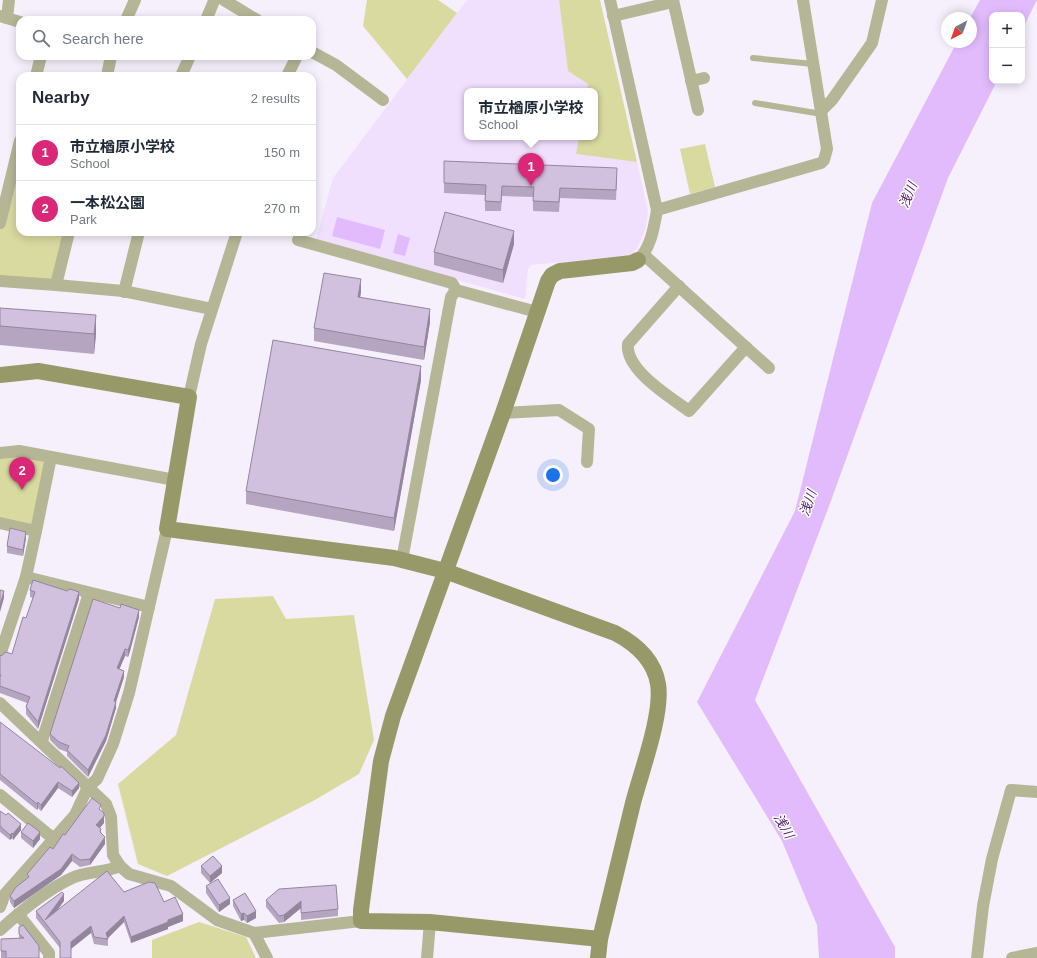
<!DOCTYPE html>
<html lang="en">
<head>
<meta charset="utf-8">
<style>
	:root { --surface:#fff; --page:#f6f6f7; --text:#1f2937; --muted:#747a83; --line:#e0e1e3; --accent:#db2777 }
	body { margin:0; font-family:Arial,"Noto Sans JP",sans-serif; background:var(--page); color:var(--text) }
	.controls { position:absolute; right:12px; top:12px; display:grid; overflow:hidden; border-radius:8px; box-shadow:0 2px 10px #0003 }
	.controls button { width:36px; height:36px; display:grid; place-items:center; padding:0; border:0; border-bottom:1px solid var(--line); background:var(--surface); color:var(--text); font:20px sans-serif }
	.compass { position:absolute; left:941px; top:12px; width:36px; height:36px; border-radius:50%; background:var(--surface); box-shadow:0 2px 10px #0003; rotate:221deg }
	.you { position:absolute; left:553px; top:475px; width:14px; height:14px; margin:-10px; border:3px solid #fff; border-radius:50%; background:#1a73e8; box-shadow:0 0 0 6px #1a73e833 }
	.badge { display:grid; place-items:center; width:26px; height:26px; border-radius:50%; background:var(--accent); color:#fff; font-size:13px; font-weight:700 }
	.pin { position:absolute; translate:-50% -33px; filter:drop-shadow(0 1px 2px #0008) }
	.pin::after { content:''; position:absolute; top:21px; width:14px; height:12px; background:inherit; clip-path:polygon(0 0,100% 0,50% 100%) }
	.popup { position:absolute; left:464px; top:88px; width:134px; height:52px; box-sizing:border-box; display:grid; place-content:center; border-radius:8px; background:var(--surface); filter:drop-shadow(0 1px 3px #0005); font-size:13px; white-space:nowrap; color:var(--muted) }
	.popup b { font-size:15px; color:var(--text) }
	.popup::after { content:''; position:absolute; left:50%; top:100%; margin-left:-8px; border:8px solid transparent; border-top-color:var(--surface) }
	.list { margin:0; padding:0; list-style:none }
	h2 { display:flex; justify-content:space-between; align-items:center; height:52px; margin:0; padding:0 16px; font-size:17px }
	h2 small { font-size:13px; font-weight:400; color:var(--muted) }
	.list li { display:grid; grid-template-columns:26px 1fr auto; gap:12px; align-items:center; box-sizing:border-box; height:56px; padding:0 16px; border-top:1px solid var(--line) }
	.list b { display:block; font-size:15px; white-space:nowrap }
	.list p { margin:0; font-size:13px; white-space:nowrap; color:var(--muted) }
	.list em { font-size:13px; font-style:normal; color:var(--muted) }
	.icon { flex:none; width:22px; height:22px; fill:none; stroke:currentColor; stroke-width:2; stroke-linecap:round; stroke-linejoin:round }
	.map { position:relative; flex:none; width:1037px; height:958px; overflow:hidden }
	.search { position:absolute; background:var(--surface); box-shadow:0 2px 10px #0003; left:16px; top:16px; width:300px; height:44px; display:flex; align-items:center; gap:10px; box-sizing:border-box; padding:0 14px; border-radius:12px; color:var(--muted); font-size:15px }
	.panel { position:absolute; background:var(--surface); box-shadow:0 2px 10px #0003; left:16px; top:72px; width:300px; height:164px; border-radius:12px }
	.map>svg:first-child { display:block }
	.built { fill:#f1dffe }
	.green { fill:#d9daa0 }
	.water { fill:#e2bbfc }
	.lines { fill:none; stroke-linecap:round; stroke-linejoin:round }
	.lane { stroke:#b5b696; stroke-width:6 }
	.street { stroke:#b5b696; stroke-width:12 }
	.secondary { stroke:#989968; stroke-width:16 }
	.wall { fill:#b5a5c0 }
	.shaded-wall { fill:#93869c }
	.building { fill:#d2c0df; stroke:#93869c }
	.labels { text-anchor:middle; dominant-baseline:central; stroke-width:3; stroke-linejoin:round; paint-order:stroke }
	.water-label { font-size:13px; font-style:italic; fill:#4e1d68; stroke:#fff }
</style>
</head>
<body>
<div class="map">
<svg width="1037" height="958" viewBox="0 0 1037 958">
	<rect width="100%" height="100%" fill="#f6effc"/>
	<path class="built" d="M467 0H559L568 71 588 84 587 91H467V137H579L576 154 637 162 648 211 646 227 638 247 631 255 531 265 528 269 525 299 316 240 333 178Z"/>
	<g class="green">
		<path d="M367 0H438L457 13 407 79 363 26Z"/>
		<path d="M559 0H600L637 162 576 154 579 137H595V91H587L588 84 568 71Z"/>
		<path d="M705 144 715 187 690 194 680 149Z"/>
		<path d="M11 178 20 181V232H69L56 285 0 281V223Z"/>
		<path d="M0 453 51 457 36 531 0 523Z"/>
		<path d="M273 596 286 619 354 615 374 740 359 774 313 801 167 876 138 864 118 784 176 735 215 599Z"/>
		<path d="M199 922 246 937 256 958H152V940Z"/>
	</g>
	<g class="water">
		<path d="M980 0H1037L1022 30V15H992V81H997L948 178 828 509 755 700 895 947V958H819L817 925 782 841 697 702 795 511 872 203 957 42H971L970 18Z"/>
		<path d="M337 217 385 230 380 249 332 236Z"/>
		<path d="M398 234 410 238 405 256 393 253Z"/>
	</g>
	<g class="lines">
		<g class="lane">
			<path d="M753 58 813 64"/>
			<path d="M755 103 822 114"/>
		</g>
		<g class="street">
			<path d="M224 0 257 20"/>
			<path d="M610 0 657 210C654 227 651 248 638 260"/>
			<path d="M673 0 698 110"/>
			<path d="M0 16 20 22"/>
			<path d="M613 16 673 2"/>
			<path d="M7 18 9 0"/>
			<path d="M126 20 135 0"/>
			<path d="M206 20 214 1"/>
			<path d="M312 52 336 65 383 100"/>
			<path d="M36 76 41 56"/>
			<path d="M107 76 111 56"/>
			<path d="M181 76 190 56"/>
			<path d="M287 76 297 56"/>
			<path d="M691 81 704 78"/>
			<path d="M821 111 832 100 872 43 882 0"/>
			<path d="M657 210 821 163 824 160 827 149 803 0"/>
			<path d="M0 223 20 141"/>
			<path d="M298 240 452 283 456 290 537 312"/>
			<path d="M644 255 769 368"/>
			<path d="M0 281 56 285 123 291 212 309"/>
			<path d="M56 285 69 232"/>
			<path d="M679 286 628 344C625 370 670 397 689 411L746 347"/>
			<path d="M124 292 139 232"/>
			<path d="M189 397 201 344 237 232"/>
			<path d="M503 413 559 410 589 429 587 462"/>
			<path d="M0 453 19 451 175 480"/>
			<path d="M0 523 36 531 51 457"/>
			<path d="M402 560 451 297 456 290"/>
			<path d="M26 577 149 607"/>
			<path d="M0 655 26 577 36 531"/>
			<path d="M0 703 106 804 111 817 113 855 120 866 129 874 171 886 217 920 254 933 361 921"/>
			<path d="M42 741 89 593"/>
			<path d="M0 795 55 840"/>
			<path d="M0 907 5 894 75 815 88 787 97 779 113 744 129 693 167 529"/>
			<path d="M18 914 49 953V958"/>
			<path d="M0 930C21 911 46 890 72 878 85 871 105 873 120 866"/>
			<path d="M254 933 267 958"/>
			<path d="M427 958 430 922"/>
			<path d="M977 958 983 906 992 859 1011 790 1037 792"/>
			<path d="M1012 958 1037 953"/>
		</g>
		<g class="secondary">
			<path d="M0 375 38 371 189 397 167 529 394 558 445 571 615 633C636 644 654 659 658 684 663 714 641 772 633 803 622 848 611 894 600 939L598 958"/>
			<path d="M600 939 430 922 361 921V910L381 761 393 716 503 413 548 281 552 275 560 271 632 263 638 260"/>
		</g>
	</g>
	<g class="wall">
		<path d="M617 178 616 200 560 198 559 212 533 211V197L502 196 501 211H485V195L444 193V183Z"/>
		<path d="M514 244 503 283 434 265V252Z"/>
		<path d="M361 292 360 297 430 322 424 360 314 341V328Z"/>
		<path d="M0 308 96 334 94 354 0 345Z"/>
		<path d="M421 380 394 531 246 504V491Z"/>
		<path d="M26 538 23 556 7 553V546Z"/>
		<path d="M30 590 79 599 38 729 26 714V707L27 703 0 693V655L12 654 26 618 33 598 30 597Z"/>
		<path d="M120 608 139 617 130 651 128 657 125 656 119 669 124 677 116 702V708L106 741 88 777 67 756V752L59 749 50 740V734Z"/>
		<path d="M0 722 79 788 72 797 58 788 41 811 38 808 37 810 0 780Z"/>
		<path d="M101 810 104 823 100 828 105 844 90 865 80 867 72 861 61 875 14 908 10 902V896L27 879V874L53 849 65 835Z"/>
		<path d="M0 811 21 830 13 840 12 838 10 840 0 832Z"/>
		<path d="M21 832 40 839 33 848 21 838Z"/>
		<path d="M201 866 222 873 210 883 201 873Z"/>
		<path d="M206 886 230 904 219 912 206 893Z"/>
		<path d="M124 892 164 902 183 921 168 927V929L131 943 124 922 108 938V946L94 944 91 933 60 948 36 918V911L64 901 57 911Z"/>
		<path d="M233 900 256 918 247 923 244 920 241 921 233 906Z"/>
		<path d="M266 900 338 909V916L301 920V908L284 922 279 923 266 907Z"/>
		<path d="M19 927 39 946 6 958H1V939L19 938Z"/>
	</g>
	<g class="shaded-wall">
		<path d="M514 231V244L503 283V270Z"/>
		<path d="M361 279V292L358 310V297Z"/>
		<path d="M430 309V322L424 360V347Z"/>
		<path d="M96 315V334L94 354V334Z"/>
		<path d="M421 366V380L394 531V518Z"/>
		<path d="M26 532V538L23 556V550Z"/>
		<path d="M4 591V598L0 612V605Z"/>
		<path d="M79 592V599L38 729V722Z"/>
		<path d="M139 610V617L130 651 128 657V650Z"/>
		<path d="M125 649V656L117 675V668Z"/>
		<path d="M124 671V677L114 708V701Z"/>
		<path d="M116 702V708L106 741 88 777V770Z"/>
		<path d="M58 782V788L41 811V805Z"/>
		<path d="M79 783V788L72 797V791Z"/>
		<path d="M38 802V808L37 810V804Z"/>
		<path d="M104 816V823L96 832V825Z"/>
		<path d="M21 824V830L13 840V834Z"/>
		<path d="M40 832V839L33 848V841Z"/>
		<path d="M12 833V838L10 840V835Z"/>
		<path d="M105 837V844L90 865V859Z"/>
		<path d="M72 854V861L61 875 14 908V901Z"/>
		<path d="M222 866V873L210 883V876Z"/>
		<path d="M64 894V901L46 924 45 920Z"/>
		<path d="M230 898V904L219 912V905Z"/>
		<path d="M301 901V908L284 922V915Z"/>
		<path d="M256 911V918L247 923V916Z"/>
		<path d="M244 913V920L241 921V914Z"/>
		<path d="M183 914V921L168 927V929L131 943V937Z"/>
		<path d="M124 916V922L106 940V933Z"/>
		<path d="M91 926V933L71 949V942Z"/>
	</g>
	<g class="building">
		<path d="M444 161 617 168 616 190 560 188 559 202 533 201 534 187 502 186 501 202 485 201 486 185 444 183Z"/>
		<path d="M445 212 514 231 503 270 434 252Z"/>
		<path d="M324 273 361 279 358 297 430 309 424 347 314 328Z"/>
		<path d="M0 308 96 315 94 334 0 326Z"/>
		<path d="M273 340 421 366 394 518 246 491Z"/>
		<path d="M10 528 26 532 23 550 7 546Z"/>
		<path d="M33 580 67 591 70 589 79 592 38 722 26 707 30 697 0 686V677L1 675H0V655L1 656 6 652 12 654 23 617 26 618 35 592 30 590Z"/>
		<path d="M0 590 4 591 0 605Z"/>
		<path d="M93 599 120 608 121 604 139 610 130 645 128 650 125 649 117 668 124 671 114 701 116 702 106 735 88 770 67 750 69 746 59 742 50 734Z"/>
		<path d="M0 722 60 768 61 766 79 783 72 791 58 782 41 805 38 802 37 804 0 774Z"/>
		<path d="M92 798 101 805 99 809 104 813V816L96 825 101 829 100 832 105 837 90 859 80 860 72 854 61 869 14 901 10 896 16 887 29 877 27 874 50 847 53 849 63 834 65 835Z"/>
		<path d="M0 811 6 815 8 813 21 824 13 834 12 833 10 835 0 826Z"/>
		<path d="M28 823 40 832 33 841 21 832Z"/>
		<path d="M213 856 222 866 210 876 201 866Z"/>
		<path d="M107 871 124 892 149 882 155 883 164 902 175 897 183 914 168 920V922L131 937 124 916 106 933 108 939 94 937 91 926 71 942V958H60V942L36 911 62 892 64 894 45 920Z"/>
		<path d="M218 879 230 898 219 905 206 886Z"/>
		<path d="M336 885 338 909 301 913V901L284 915 279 916 266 900 279 889Z"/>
		<path d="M245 893 256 911 247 916 244 913 241 914 233 900Z"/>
		<path d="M23 925 39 946V958H6V951H1V939L24 938 19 934V927Z"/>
	</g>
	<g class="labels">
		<g class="water-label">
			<text transform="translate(908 195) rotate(-68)">浅川</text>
			<text transform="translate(808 503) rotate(-71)">浅川</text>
			<text transform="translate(784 826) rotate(60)">浅川</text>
		</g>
	</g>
</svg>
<div class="controls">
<button>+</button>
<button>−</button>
</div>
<svg class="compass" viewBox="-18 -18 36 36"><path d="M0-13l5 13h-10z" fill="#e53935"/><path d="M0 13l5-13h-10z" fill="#747a83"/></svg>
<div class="you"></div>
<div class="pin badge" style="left:531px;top:186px">1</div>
<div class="popup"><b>市立楢原小学校</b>School</div>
<div class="pin badge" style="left:22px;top:490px">2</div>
<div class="search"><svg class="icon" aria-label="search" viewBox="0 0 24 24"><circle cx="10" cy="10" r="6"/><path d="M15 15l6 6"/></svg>Search here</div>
<section class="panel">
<h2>Nearby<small>2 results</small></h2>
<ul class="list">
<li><span class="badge">1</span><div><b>市立楢原小学校</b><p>School</p></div><em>150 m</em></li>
<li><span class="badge">2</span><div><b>一本松公園</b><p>Park</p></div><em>270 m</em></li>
</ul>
</section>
</div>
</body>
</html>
